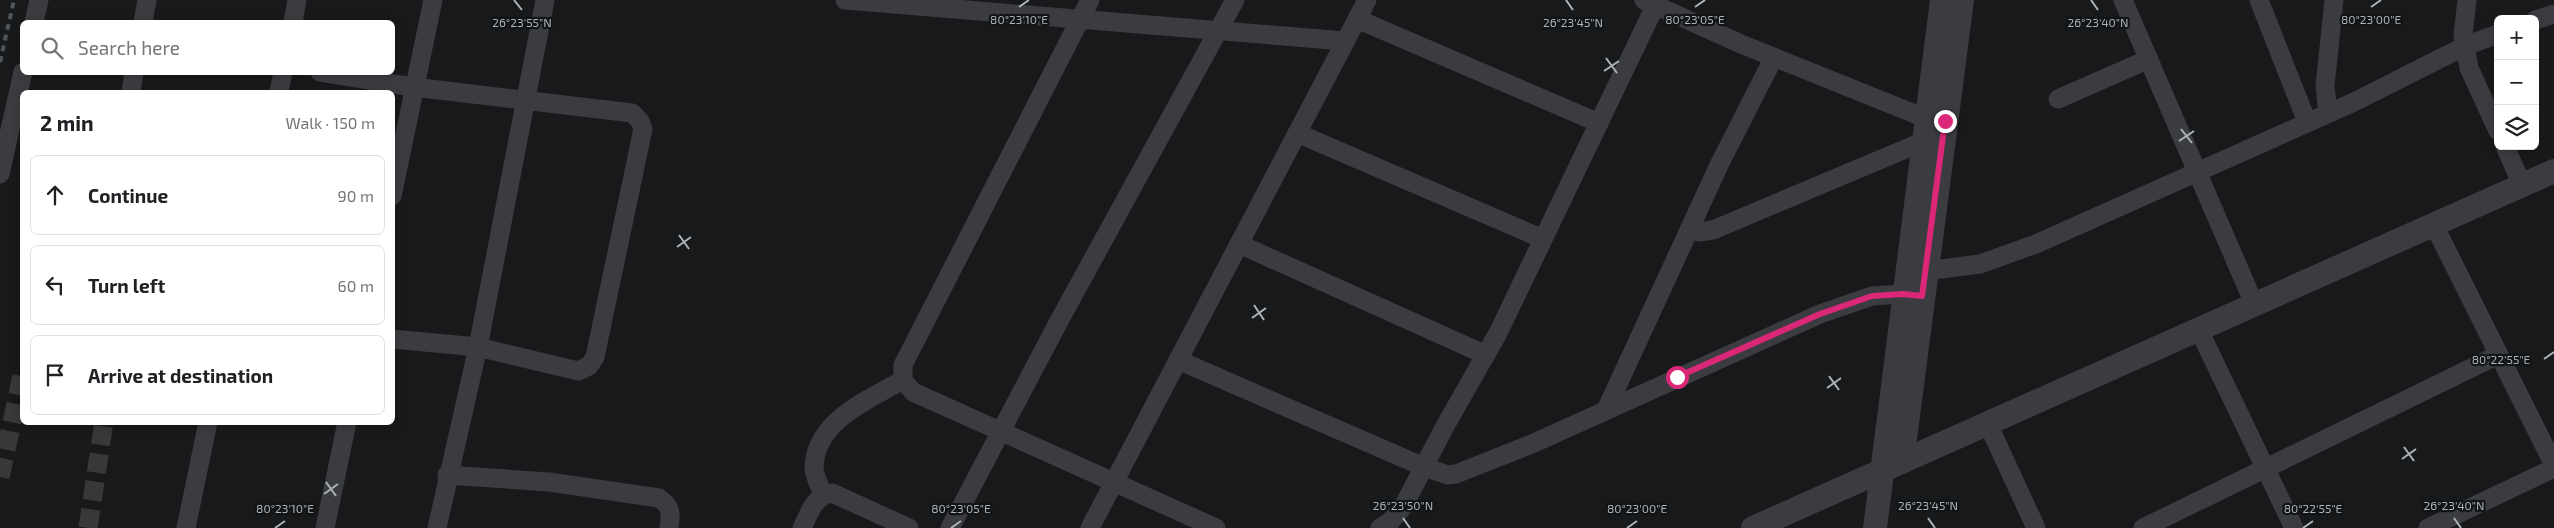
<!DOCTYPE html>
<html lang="en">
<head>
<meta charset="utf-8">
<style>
	:root { --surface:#fff; --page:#f2f2f2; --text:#202124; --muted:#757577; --line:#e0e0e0 }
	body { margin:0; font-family:"Exo 2",sans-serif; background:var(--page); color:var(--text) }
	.controls { position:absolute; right:15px; top:15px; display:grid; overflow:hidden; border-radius:8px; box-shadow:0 2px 8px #0003 }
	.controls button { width:45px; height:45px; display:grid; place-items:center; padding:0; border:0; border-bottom:1px solid var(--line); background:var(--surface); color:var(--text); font:25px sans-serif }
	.stop { position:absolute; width:15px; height:15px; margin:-11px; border:4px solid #db2777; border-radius:50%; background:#fff }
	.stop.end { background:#db2777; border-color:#fff; box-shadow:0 1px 5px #0008 }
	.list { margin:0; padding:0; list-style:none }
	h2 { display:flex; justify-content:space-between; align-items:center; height:65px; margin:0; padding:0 20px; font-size:21px }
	h2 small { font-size:16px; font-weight:400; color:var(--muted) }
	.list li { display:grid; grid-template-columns:32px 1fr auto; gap:15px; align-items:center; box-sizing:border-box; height:80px; margin:0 10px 10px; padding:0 10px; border:1px solid var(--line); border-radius:8px }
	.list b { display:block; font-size:19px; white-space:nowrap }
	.list em { font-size:16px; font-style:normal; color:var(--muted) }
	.icon { flex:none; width:28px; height:28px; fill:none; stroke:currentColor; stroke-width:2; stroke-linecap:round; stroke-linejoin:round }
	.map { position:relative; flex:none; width:2554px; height:528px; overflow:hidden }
	.search { position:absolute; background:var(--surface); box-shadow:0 2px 8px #0003; left:20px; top:20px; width:375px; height:55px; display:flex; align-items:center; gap:12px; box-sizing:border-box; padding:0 18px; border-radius:8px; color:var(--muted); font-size:19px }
	.panel { position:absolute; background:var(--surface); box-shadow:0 2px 8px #0003; left:20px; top:90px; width:375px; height:335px; border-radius:8px }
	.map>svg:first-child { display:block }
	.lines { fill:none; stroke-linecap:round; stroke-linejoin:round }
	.minor-tunnel { stroke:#36383a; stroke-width:19; stroke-dasharray:19 9; stroke-linecap:butt }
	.minor { stroke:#3a3c3f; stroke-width:19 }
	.tertiary { stroke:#3a3c3f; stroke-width:24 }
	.rail { stroke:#515458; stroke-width:4; stroke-dasharray:6 5; stroke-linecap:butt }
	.route { stroke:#db2777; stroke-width:6 }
	.ticks { fill:none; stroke:#acb3b9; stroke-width:2 }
	.ticks-label { font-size:12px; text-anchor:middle; fill:#acb3b9; stroke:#131415; stroke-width:4.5; stroke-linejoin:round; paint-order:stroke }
</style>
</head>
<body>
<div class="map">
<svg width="2554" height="528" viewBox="0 0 2554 528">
	<rect width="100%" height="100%" fill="#18191a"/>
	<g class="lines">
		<g class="minor-tunnel">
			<path d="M0 477 22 376"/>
			<path d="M88 528 104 422"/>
		</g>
		<g class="minor">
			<path d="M845 0 1345 41"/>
			<path d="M1090 0 903 365V380L913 392 1216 528"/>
			<path d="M1644 0 1741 44 1925 118"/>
			<path d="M2123 0 2255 306"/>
			<path d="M2259 0 2307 122"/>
			<path d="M2467 0 2463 35 2469 68 2498 131"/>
			<path d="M1357 19 1599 123"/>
			<path d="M2535 20 2554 14"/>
			<path d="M34 22 39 0"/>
			<path d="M143 22 147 0"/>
			<path d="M293 22 297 0"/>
			<path d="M320 72 413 87 632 113 640 121 643 129 595 357 589 366 578 371 478 347 392 339"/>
			<path d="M131 92 134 72"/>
			<path d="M279 92 283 72"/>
			<path d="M2058 99 2149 59"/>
			<path d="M2328 113 2325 86 2334 0"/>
			<path d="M1297 133 1543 239"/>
			<path d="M2505 146 2522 185"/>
			<path d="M0 174 23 72"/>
			<path d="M392 196 433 0"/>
			<path d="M2434 225 2554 465"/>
			<path d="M1689 230 1700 232 1713 230 1922 142"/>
			<path d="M1239 244 1486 355"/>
			<path d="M1926 271 1980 264 2036 244 2354 102 2465 46 2498 34"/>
			<path d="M2199 330 2294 528"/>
			<path d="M1178 360 1424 467 1448 475 1456 474 1534 443 1820 314 1872 296 1903 294 1917 296"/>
			<path d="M1606 410 1720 163 1774 57"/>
			<path d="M1988 424 2036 528"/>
			<path d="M447 475 549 482 659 498C672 507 671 513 669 528"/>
			<path d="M823 495C820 487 815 477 814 469 814 421 868 400 903 380"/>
			<path d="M186 528 208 422"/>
			<path d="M325 528 347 422"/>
			<path d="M437 528 478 347 545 0"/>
			<path d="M802 528C810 512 814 496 832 493L909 528"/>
			<path d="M950 528 1059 321 1235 0"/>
			<path d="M1090 528 1367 0"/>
			<path d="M1380 528 1391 521 1403 507 1444 428 1498 333 1658 0"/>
			<path d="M2143 528 2498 355"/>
			<path d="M2428 528 2554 468"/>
		</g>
		<g class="tertiary">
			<path d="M1902 462 1962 0"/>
			<path d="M1753 528 2554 171"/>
			<path d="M1875 528 1942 0"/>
		</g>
		<path class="rail" d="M0 62 14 0"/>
	</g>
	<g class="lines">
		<path class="route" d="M1677 377 1820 314 1872 296 1903 294 1922 296 1945 121"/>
	</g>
	<path class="ticks" d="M514 0 522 10M1566 0 1573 10M2091 0 2098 10M1019 7 1029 0M1695 7 1705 0M2371 7 2381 0M1606 58 1617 73M1604 71 1619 61M2181 129 2192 143M2179 141 2194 131M679 235 689 249M677 247 691 237M1254 305 1264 320M1252 318 1266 308M2544 359 2554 352M1829 376 1839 390M1827 388 1841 378M2404 447 2414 461M2402 459 2416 449M326 482 336 496M324 494 338 484M1403 518 1410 528M1928 518 1935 528M2454 518 2461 528M275 528 285 521M951 528 961 521M1627 528 1637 521M2303 528 2313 521"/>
	<g class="ticks-label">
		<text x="1019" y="24">80°23'10"E</text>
		<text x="1695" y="24">80°23'05"E</text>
		<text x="2371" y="24">80°23'00"E</text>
		<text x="522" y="27">26°23'55"N</text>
		<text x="1573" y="27">26°23'45"N</text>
		<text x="2098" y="27">26°23'40"N</text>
		<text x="2501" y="364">80°22'55"E</text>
		<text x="1403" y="510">26°23'50"N</text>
		<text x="1928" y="510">26°23'45"N</text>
		<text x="2454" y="510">26°23'40"N</text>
		<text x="285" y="513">80°23'10"E</text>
		<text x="961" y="513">80°23'05"E</text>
		<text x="1637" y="513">80°23'00"E</text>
		<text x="2313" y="513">80°22'55"E</text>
	</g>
</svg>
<div class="controls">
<button>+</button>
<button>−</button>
<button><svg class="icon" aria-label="layers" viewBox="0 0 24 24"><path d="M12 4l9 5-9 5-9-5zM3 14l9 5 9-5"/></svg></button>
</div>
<div class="stop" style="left:1677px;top:377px"></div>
<div class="stop end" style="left:1945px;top:121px"></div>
<div class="search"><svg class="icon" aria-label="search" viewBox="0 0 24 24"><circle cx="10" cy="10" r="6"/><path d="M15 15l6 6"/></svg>Search here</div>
<section class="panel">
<h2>2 min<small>Walk · 150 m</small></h2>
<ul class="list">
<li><svg class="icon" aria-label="ahead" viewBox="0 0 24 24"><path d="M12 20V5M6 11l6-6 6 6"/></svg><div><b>Continue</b></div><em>90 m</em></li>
<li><svg class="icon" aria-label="left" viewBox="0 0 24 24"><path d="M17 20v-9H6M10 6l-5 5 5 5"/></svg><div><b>Turn left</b></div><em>60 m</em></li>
<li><svg class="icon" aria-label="arrive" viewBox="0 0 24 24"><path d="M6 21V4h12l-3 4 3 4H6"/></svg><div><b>Arrive at destination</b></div></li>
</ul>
</section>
</div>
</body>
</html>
